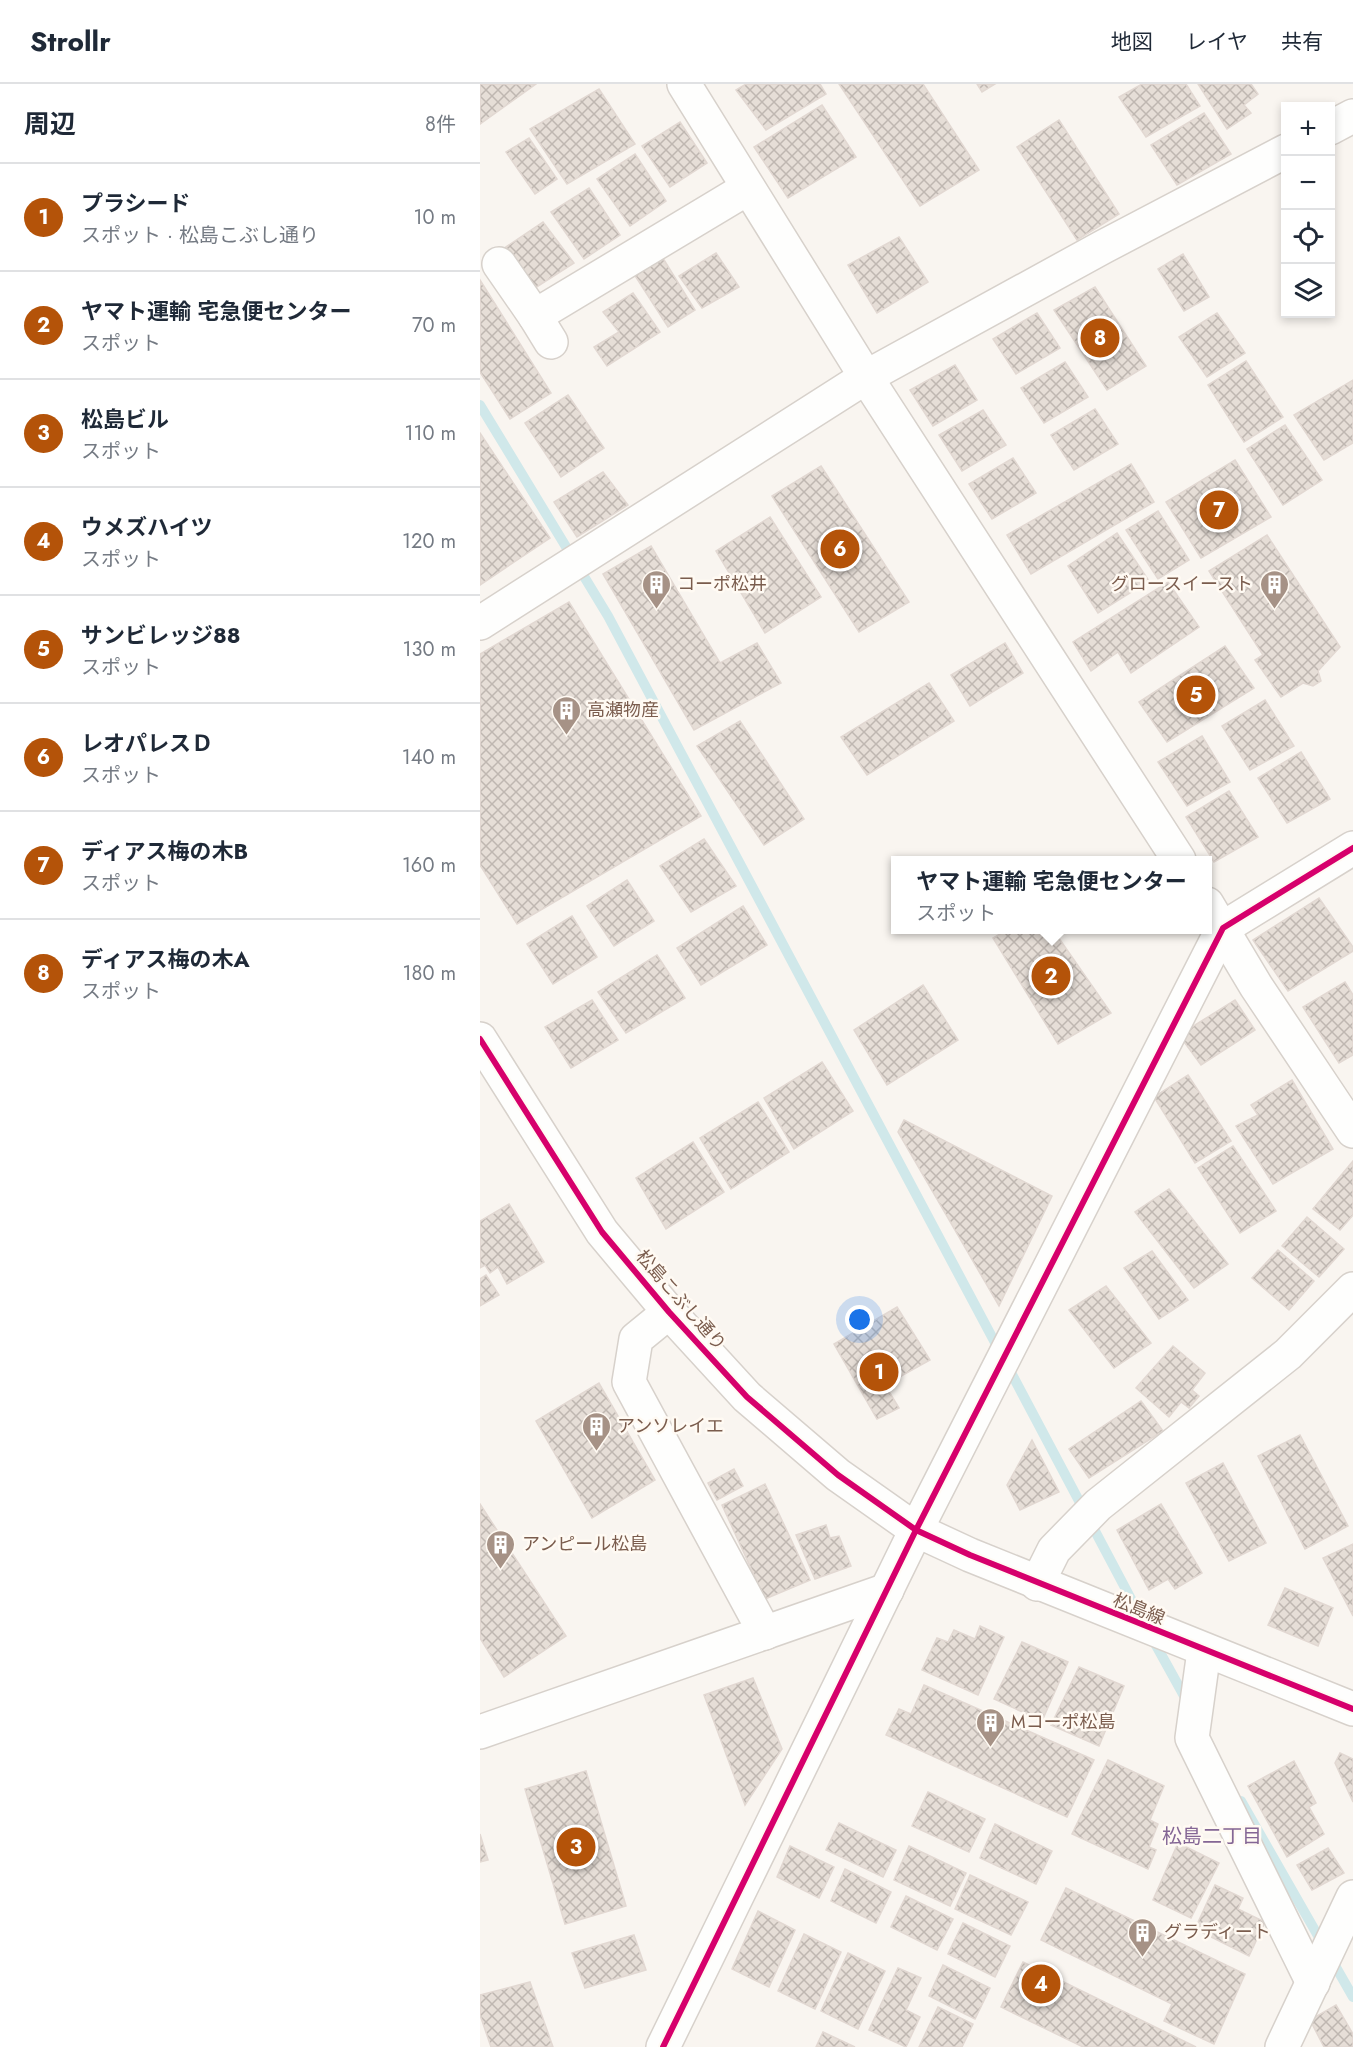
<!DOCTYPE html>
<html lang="ja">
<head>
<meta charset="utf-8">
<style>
	:root { --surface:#fff; --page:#f6f6f7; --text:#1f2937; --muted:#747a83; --line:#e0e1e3; --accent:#b45309 }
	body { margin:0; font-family:Jost,"Noto Sans JP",sans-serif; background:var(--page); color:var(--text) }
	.controls { position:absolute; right:18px; top:18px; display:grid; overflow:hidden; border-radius:0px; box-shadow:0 3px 9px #0003 }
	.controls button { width:54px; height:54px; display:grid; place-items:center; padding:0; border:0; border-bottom:2px solid var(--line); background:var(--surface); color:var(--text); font:30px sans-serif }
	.you { position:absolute; left:380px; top:1236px; width:21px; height:21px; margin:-15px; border:4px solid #fff; border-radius:50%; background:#1a73e8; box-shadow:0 0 0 9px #1a73e833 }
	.badge { display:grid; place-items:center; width:39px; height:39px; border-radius:50%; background:var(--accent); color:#fff; font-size:20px; font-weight:700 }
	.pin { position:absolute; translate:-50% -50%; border:3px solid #fff; box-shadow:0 2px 6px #0006 }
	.popup { position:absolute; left:411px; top:772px; width:321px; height:78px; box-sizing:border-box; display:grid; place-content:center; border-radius:0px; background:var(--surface); filter:drop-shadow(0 2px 4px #0005); font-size:20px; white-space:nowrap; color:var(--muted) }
	.popup b { font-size:22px; color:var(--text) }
	.popup::after { content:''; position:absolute; left:50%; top:100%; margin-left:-12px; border:12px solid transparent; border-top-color:var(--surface) }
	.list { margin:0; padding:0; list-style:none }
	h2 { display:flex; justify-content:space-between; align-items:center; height:78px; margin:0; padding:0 24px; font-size:26px }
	h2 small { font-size:20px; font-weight:400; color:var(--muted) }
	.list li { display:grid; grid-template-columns:39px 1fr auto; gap:18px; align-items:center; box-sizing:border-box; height:108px; padding:0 24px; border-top:2px solid var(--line) }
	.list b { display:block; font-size:22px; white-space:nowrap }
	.list p { margin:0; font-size:20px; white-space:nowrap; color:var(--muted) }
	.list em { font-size:20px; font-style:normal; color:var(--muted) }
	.icon { flex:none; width:33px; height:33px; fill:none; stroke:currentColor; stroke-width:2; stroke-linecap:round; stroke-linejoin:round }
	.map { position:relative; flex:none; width:873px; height:1963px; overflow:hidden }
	header { display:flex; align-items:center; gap:36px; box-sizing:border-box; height:84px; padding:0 30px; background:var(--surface); border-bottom:2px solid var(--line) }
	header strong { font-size:28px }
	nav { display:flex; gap:33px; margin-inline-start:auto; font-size:21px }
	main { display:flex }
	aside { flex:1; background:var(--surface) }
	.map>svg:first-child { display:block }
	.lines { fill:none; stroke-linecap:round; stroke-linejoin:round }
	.stream { stroke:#d0e8ea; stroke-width:10 }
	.building { fill:url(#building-cross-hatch); stroke:#e2d8d2; stroke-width:1.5 }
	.minor-casing { stroke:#d7d1cb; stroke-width:36 }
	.tertiary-casing { stroke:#d7d1cb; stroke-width:36 }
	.minor { stroke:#fefefd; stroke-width:33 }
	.tertiary { stroke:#fefefd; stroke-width:33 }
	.cycleway-casing { stroke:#fffaf3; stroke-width:10 }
	.cycleway { stroke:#d6006c; stroke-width:6 }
	.labels { text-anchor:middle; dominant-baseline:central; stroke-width:5; stroke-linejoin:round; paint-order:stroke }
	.poi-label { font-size:18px; fill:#7a5c4d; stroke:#fffaf3; text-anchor:start }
	.street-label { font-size:18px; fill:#7a5c4d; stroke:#fffaf3 }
	.neighbourhood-label { font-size:20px; fill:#846695; stroke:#fffaf3 }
</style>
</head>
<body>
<header>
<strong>Strollr</strong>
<nav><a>地図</a><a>レイヤ</a><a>共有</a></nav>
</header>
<main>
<aside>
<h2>周辺<small>8件</small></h2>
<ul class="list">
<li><span class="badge">1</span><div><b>プラシード</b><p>スポット · 松島こぶし通り</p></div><em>10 m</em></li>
<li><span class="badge">2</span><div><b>ヤマト運輸 宅急便センター</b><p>スポット</p></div><em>70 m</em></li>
<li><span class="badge">3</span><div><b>松島ビル</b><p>スポット</p></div><em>110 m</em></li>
<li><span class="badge">4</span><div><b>ウメズハイツ</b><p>スポット</p></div><em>120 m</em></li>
<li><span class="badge">5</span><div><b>サンビレッジ88</b><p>スポット</p></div><em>130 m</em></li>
<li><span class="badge">6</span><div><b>レオパレスＤ</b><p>スポット</p></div><em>140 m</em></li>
<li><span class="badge">7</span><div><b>ディアス梅の木B</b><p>スポット</p></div><em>160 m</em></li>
<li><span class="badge">8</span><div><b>ディアス梅の木A</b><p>スポット</p></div><em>180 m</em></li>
</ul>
</aside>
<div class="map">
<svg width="873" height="1963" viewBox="0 0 873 1963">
	<defs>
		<pattern id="building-cross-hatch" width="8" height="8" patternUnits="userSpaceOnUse" patternTransform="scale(1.5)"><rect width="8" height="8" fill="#e6ded7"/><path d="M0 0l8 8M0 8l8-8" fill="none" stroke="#bfb7b1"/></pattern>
	</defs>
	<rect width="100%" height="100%" fill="#f9f5f0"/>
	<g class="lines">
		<g class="stream">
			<path d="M0 321 128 532 520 1268"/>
			<path d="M527 1281 659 1530"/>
			<path d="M672 1554 708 1619"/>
			<path d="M761 1717 873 1913"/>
		</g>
	</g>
	<g class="building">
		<path d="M0 0H56L0 40Z"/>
		<path d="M266 0H340L346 10 286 46 256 6Z"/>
		<path d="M359 0H443L499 86 440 122Z"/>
		<path d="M497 0H515L502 8Z"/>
		<path d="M662 0H706L720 22 666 53 639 13Z"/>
		<path d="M718 0H771L778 10 764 21 771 29 747 45Z"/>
		<path d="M119 5 155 60 87 100 50 45Z"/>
		<path d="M342 21 376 73 308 114 274 63Z"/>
		<path d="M724 29 751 70 697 101 671 61Z"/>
		<path d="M579 36 639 130 597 156 537 63Z"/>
		<path d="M200 38 227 79 190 103 162 62Z"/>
		<path d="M49 54 77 95 55 110 26 68Z"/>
		<path d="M155 70 186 117 150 142 117 95Z"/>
		<path d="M109 104 140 151 104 175 71 128Z"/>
		<path d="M63 138 94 179 52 206 23 165Z"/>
		<path d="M419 153 448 198 397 229 368 181Z"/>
		<path d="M236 169 259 203 222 224 199 192Z"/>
		<path d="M703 170 729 213 704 227 678 185Z"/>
		<path d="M181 171 215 226 188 243 152 187Z"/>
		<path d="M0 196 71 309 30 335 0 288Z"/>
		<path d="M615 203 666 282 627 306 574 226Z"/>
		<path d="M153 209 180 248 127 282 114 263 139 248 123 228Z"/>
		<path d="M557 229 580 264 536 290 513 255Z"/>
		<path d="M737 229 765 269 727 293 699 253Z"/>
		<path d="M766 277 803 333 764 358 728 301Z"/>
		<path d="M585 278 608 313 564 339 541 304Z"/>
		<path d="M475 281 497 316 453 342 430 306Z"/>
		<path d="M873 296V359L844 376 814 331Z"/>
		<path d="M88 311 124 364 81 393 45 339Z"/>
		<path d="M615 325 638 360 594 386 571 351Z"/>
		<path d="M503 326 526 361 482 387 459 351Z"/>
		<path d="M805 341 842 396 803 421 767 365Z"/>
		<path d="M0 349 70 454 0 501Z"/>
		<path d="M533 374 556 409 512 435 489 400Z"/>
		<path d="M755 376 791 433 721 474 686 418Z"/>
		<path d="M651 380 674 418 551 490 527 451Z"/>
		<path d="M341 382 429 518 379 548 292 412Z"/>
		<path d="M123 388 148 421 97 453 74 418Z"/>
		<path d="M678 427 709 476 678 495 646 446Z"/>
		<path d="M290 433 341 513 285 549 236 467Z"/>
		<path d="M637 449 669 497 618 529 588 482Z"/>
		<path d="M787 451 860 563 838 587 841 597 833 602 823 599 801 613 775 576 783 571 729 487Z"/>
		<path d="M171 462 240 579 277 559 301 599 214 646 123 490Z"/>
		<path d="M688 498 719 543 651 589 638 568 611 587 593 558Z"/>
		<path d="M89 518 221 732 37 840 0 781V570Z"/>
		<path d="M525 559 543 589 490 622 471 591Z"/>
		<path d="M745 562 774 604 687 658 659 618Z"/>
		<path d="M449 599 474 637 387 691 361 653Z"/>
		<path d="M785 616 814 662 770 686 742 642Z"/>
		<path d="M260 637 324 735 284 761 217 662Z"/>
		<path d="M722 652 750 698 707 722 678 678Z"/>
		<path d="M821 668 850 715 807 739 778 694Z"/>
		<path d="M749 707 778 753 734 778 706 733Z"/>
		<path d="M224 755 256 802 211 828 180 782Z"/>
		<path d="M147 796 174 837 134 862 107 822Z"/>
		<path d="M839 814 873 863V867L808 907 773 856Z"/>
		<path d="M263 822 287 861 221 901 197 864Z"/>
		<path d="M92 832 117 873 73 900 47 860Z"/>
		<path d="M527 846H581L576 850 631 929 578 960 513 854Z"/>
		<path d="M177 871 205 914 146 949 118 908Z"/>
		<path d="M865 898 873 911V971L859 979 823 923Z"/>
		<path d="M443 901 478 956 407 1001 374 946Z"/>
		<path d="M112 916 138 956 91 984 65 943Z"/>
		<path d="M755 916 775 946 721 981 699 951Z"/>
		<path d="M342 978 373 1027 314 1065 284 1014Z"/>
		<path d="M708 991 751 1057 715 1079 674 1013Z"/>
		<path d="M812 996 853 1065 793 1100 756 1042 778 1031 771 1021Z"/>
		<path d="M278 1018 309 1068 251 1105 220 1054Z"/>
		<path d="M424 1036 572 1112 519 1222 418 1048Z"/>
		<path d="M213 1058 244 1108 186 1145 156 1094Z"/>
		<path d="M753 1062 796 1127 760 1149 718 1084Z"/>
		<path d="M873 1077V1131L860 1146 833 1125Z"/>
		<path d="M689 1105 748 1180 714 1204 655 1128Z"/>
		<path d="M29 1120 64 1178 27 1200 18 1183 10 1189 5 1181 0 1184V1137Z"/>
		<path d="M827 1133 864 1165 839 1193 802 1162Z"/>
		<path d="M798 1166 834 1197 809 1226 772 1194Z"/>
		<path d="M672 1167 708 1216 679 1235 644 1184Z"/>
		<path d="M6 1191 19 1211 0 1222V1195Z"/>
		<path d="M626 1202 671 1259 634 1284 589 1226Z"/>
		<path d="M417 1223 450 1276 405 1301 419 1324 397 1335 354 1260Z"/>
		<path d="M693 1262 725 1289 712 1306 719 1312 709 1324 701 1318 689 1333 656 1304Z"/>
		<path d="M119 1299 175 1396 112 1434 56 1337Z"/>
		<path d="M661 1317 683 1347 609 1394 589 1365Z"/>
		<path d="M820 1351 868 1442 825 1465 778 1372Z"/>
		<path d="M552 1356 579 1408 540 1426 527 1401Z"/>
		<path d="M743 1379 786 1459 749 1477 706 1399Z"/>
		<path d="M254 1385 263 1402 237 1416 228 1399Z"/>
		<path d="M285 1400 330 1496 285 1515 242 1421Z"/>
		<path d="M0 1420 86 1552 24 1593 0 1554Z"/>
		<path d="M681 1420 722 1489 695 1505 688 1495 669 1506 637 1446Z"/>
		<path d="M346 1441 350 1454 359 1452 371 1482 335 1495 316 1451Z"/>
		<path d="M873 1460V1532L843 1474Z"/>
		<path d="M805 1504 853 1524 838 1562 788 1541Z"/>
		<path d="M500 1542 524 1553 498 1611 442 1586 457 1554 468 1558 474 1546 495 1555Z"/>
		<path d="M542 1558 588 1578 562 1637 514 1615Z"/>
		<path d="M599 1583 644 1602 619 1662 571 1641Z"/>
		<path d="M273 1594 302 1665 265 1721 224 1611Z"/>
		<path d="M444 1601 614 1676 587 1733 406 1651 419 1625 431 1630Z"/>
		<path d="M860 1669 873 1675V1718L855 1679Z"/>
		<path d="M628 1676 684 1702 670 1736 678 1740 669 1763 676 1766 668 1785 592 1750Z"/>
		<path d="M814 1677 836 1719 829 1723 844 1750 807 1773 768 1702Z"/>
		<path d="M106 1687 146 1822 85 1840 45 1705Z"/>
		<path d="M448 1708 505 1735 489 1768 432 1742Z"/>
		<path d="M359 1739 416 1766 403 1793 346 1766Z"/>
		<path d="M515 1740 572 1767 556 1800 500 1774Z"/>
		<path d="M0 1750 8 1776 0 1778Z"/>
		<path d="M698 1759 739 1779 711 1834 673 1816Z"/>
		<path d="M310 1762 354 1783 339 1814 297 1793Z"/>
		<path d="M429 1762 486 1789 470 1822 414 1796Z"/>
		<path d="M848 1764 864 1789 832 1806 817 1781Z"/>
		<path d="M365 1785 411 1808 396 1839 351 1817Z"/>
		<path d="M490 1791 548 1818 531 1851 475 1825Z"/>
		<path d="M735 1801 763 1814 758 1825 785 1838 769 1872 715 1845Z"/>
		<path d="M586 1804 765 1890 734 1960 684 1937 692 1920 561 1856Z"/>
		<path d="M426 1812 473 1835 457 1866 411 1843Z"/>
		<path d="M278 1827 315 1846 289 1903 252 1885Z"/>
		<path d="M483 1839 530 1862 515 1893 468 1870Z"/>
		<path d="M324 1850 361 1868 335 1925 298 1907Z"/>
		<path d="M154 1851 166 1886 105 1904 92 1869Z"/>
		<path d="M368 1869 405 1887 378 1945 341 1927Z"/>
		<path d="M543 1878 716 1963H603L521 1923Z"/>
		<path d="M463 1881 510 1904 495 1935 449 1912Z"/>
		<path d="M418 1884 441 1894 426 1926 440 1933 426 1963 389 1946Z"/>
		<path d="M50 1898 73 1963H11L0 1931V1911Z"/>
		<path d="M856 1921 873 1950V1963H844L830 1936Z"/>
		<path d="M458 1923 493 1940 482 1963H439Z"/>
		<path d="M343 1948 375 1963H336Z"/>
	</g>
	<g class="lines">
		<defs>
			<g id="minor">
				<path d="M204 0 386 293 699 776"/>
				<path d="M850 44 873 32"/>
				<path d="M19 180 55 232"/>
				<path d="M71 258 55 232 268 104"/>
				<path d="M0 539 386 293 623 163 806 67"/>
				<path d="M727 820 776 902 873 1047"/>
				<path d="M189 1228 156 1255 149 1298 285 1549"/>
				<path d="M557 1500 574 1466 618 1421 808 1270 873 1205"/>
				<path d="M724 1567 712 1654 833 1899"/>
				<path d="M802 1963 873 1813"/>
			</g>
			<g id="tertiary">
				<path d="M0 955 122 1148 189 1228 267 1313 358 1391 436 1446 490 1471 873 1625"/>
				<path d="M0 1648 407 1506"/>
				<path d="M183 1963 436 1446 743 844 873 764"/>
			</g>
		</defs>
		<use href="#minor" class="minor-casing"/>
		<use href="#tertiary" class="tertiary-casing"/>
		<use href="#minor" class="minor"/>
		<use href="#tertiary" class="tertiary"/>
		<defs>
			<g id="cycleway">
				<path d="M0 955 122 1148 189 1228 267 1313 358 1391 436 1446 490 1471 873 1625"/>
				<path d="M183 1963 436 1446 743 844 873 764"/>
			</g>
		</defs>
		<use href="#cycleway" class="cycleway-casing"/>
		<use href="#cycleway" class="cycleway"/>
	</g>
	<defs>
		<symbol id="building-pin" viewBox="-11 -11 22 30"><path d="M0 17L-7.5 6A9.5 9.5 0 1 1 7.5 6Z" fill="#a69286" stroke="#fffaf3"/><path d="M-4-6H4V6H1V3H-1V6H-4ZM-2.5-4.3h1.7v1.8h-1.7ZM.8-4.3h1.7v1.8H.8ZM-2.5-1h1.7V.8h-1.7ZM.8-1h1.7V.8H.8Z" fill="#fff"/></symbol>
	</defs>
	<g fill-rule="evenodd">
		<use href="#building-pin" x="160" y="484" width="33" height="45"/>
		<use href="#building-pin" x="778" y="484" width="33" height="45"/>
		<use href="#building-pin" x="70" y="610" width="33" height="45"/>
		<use href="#building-pin" x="100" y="1326" width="33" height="45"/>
		<use href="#building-pin" x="4" y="1444" width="33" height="45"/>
		<use href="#building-pin" x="494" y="1622" width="33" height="45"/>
		<use href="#building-pin" x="646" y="1832" width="33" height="45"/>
	</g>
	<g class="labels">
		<g class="poi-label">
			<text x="197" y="500">コーポ松井</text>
			<text x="773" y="500" text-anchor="end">グロースイースト</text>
			<text x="107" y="626">高瀬物産</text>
			<text x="137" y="1342">アンソレイエ</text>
			<text x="42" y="1460">アンピール松島</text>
			<text x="531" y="1638">Mコーポ松島</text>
			<text x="684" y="1848">グラディート</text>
		</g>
		<g class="street-label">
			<text transform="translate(201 1216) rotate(49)">松島こぶし通り</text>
			<text transform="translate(659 1525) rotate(22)">松島線</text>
		</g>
		<g class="neighbourhood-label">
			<text x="732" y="1752">松島二丁目</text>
		</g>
	</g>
</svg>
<div class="controls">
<button>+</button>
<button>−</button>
<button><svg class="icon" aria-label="locate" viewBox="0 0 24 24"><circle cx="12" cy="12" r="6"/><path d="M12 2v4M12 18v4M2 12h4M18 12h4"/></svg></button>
<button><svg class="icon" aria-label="layers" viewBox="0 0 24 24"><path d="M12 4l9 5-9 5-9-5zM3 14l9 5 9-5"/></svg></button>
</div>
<div class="you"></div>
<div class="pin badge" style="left:399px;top:1288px">1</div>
<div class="pin badge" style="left:571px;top:892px">2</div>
<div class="popup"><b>ヤマト運輸 宅急便センター</b>スポット</div>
<div class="pin badge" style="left:96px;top:1763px">3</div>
<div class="pin badge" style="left:561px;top:1900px">4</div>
<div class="pin badge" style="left:716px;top:611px">5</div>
<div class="pin badge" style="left:360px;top:465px">6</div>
<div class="pin badge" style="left:739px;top:426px">7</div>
<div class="pin badge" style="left:620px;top:254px">8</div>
</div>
</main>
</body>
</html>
